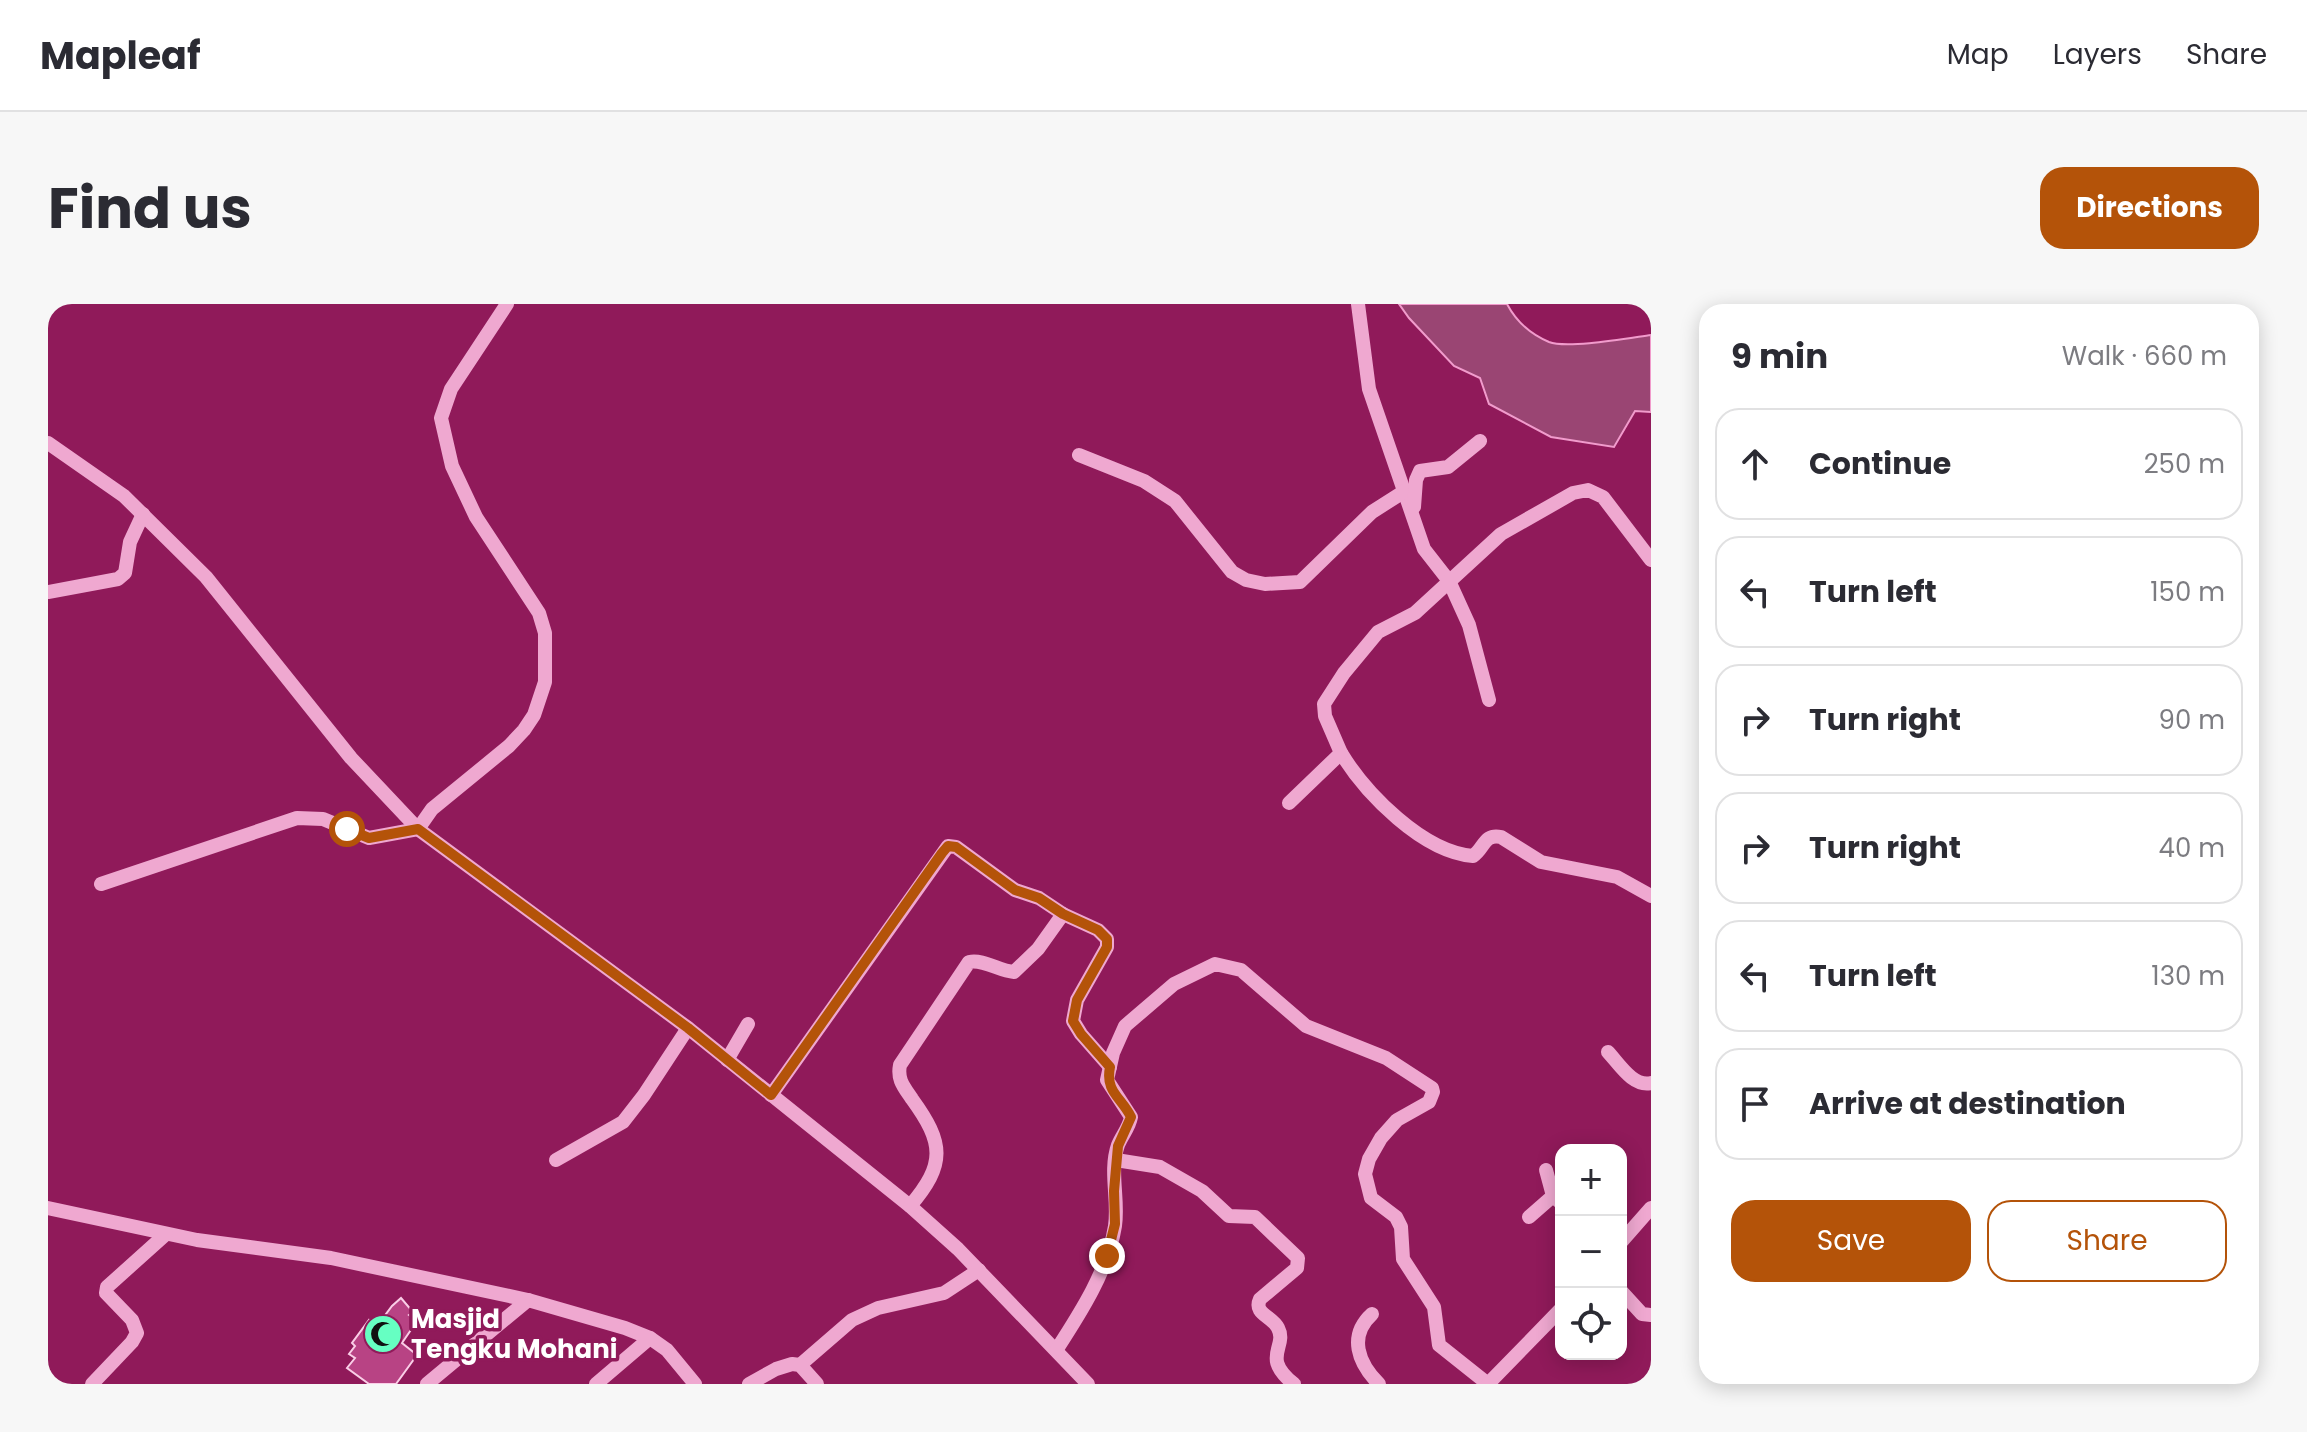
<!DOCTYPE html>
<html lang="en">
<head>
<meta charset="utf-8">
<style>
	:root { --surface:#fff; --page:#f7f7f7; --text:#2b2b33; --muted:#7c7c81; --line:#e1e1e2; --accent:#b45309 }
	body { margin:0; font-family:Poppins,sans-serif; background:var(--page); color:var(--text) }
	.controls { position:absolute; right:24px; bottom:24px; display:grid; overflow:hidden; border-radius:16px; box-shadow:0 4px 20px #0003 }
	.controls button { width:72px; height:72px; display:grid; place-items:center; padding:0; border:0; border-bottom:2px solid var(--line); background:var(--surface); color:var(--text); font:40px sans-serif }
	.stop { position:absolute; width:24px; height:24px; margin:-18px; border:6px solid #b45309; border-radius:50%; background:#fff }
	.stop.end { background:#b45309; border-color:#fff; box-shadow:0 2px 8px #0008 }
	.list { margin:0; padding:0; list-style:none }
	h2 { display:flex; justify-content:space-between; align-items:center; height:104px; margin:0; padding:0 32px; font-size:34px }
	h2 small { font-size:26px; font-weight:400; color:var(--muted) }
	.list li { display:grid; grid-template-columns:52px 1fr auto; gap:24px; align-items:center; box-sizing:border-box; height:112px; margin:0 16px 16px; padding:0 16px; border:2px solid var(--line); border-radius:24px }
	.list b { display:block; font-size:30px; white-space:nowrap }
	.list em { font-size:26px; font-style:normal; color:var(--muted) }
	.actions { display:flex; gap:16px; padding:24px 32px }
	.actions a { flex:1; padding:18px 0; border:2px solid var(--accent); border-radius:24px; text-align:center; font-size:28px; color:var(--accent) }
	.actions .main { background:var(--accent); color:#fff }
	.icon { flex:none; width:44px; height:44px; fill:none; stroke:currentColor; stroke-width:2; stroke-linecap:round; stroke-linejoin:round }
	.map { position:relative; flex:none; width:1603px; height:1080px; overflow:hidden; border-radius:24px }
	header { display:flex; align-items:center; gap:48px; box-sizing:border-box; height:112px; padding:0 40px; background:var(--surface); border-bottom:2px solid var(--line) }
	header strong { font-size:38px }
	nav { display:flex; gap:44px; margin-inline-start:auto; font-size:28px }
	.intro { display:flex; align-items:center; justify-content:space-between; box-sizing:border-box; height:192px; padding:0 48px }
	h1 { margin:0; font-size:56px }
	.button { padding:20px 36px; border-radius:24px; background:var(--accent); color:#fff; font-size:28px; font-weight:700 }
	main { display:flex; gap:48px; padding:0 48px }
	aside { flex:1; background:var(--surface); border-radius:24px; box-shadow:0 4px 20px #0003 }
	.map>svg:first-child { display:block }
	.water { fill:#9a4573; stroke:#f19bcc; stroke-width:2 }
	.building { fill:#b84384; stroke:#facee7; stroke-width:2 }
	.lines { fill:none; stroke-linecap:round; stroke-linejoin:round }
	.minor { stroke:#efa8d0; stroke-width:14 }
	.route { stroke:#b45309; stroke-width:10 }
	.labels { text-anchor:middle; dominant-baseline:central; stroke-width:7; stroke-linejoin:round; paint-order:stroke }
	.poi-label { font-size:26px; font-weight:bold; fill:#fff; stroke:#901a5a; text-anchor:start }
</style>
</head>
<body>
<header>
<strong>Mapleaf</strong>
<nav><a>Map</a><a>Layers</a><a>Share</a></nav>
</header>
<div class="intro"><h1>Find us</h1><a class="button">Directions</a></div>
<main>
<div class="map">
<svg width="1603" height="1080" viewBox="0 0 1603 1080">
	<rect width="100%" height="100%" fill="#901a5a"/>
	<path class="water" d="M1351 0H1459C1468 17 1482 30 1501 38 1519 45 1581 34 1603 31V108L1587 107 1566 143 1503 133 1441 100 1432 74 1406 62 1361 14Z"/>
	<path class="building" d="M353 994 365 1008 361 1011 369 1017 354 1039 369 1051 348 1080H321L299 1064 307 1054 301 1050 307 1042 304 1039 321 1016 329 1022 344 1002Z"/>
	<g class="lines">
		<g class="minor">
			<path d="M1310 0 1321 85 1376 245 1401 277 1421 321 1441 396"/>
			<path d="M0 139 76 192 158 273 303 454 370 525 640 724 862 902 910 945 1040 1080"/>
			<path d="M1031 151 1096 177 1127 197 1184 268 1198 276 1217 280 1252 278 1324 208 1357 187"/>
			<path d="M1366 203 1368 176 1372 167 1400 163 1432 137"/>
			<path d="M0 288 70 275 77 269 82 238 95 210"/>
			<path d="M1293 449C1318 490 1375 548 1425 552 1436 545 1436 529 1453 533L1493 558 1569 573 1603 592"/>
			<path d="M1241 499 1293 449 1277 412 1276 400 1296 369 1330 328 1367 309 1453 230 1525 189 1540 186 1555 193 1603 256"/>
			<path d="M53 580 249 514 275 515 321 534 370 525 384 505 461 442 476 426 486 411 497 378V329L491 309 428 213 404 162 393 114 403 85 459 0"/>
			<path d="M1560 748C1572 761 1585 783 1603 779"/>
			<path d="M679 756 700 720"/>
			<path d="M723 791 900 542 908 543 967 586 991 594 1015 610 1050 626 1059 635V643L1029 696 1025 717 1033 730 1062 763"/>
			<path d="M508 856 575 818 596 791 640 724"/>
			<path d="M1068 856 1112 863 1154 887 1181 912 1207 913 1250 954 1249 964 1212 995C1205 1010 1224 1012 1230 1024 1240 1043 1212 1053 1246 1080"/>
			<path d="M1498 866 1505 892"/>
			<path d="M862 902C898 860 896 839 864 795 856 783 849 776 852 761L921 658C936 655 951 667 966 668L990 645 1015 610"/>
			<path d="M0 904 149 936 283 954 480 996 577 1024 602 1034 619 1046 647 1080"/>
			<path d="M1481 913 1505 892 1513 899"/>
			<path d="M1573 938 1603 904"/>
			<path d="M1573 987 1594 1010 1603 1011"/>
			<path d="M1324 1010C1300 1032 1310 1059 1331 1080"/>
			<path d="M1009 1045C1033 1008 1060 966 1067 922 1071 896 1061 867 1070 841 1074 831 1081 824 1083 813L1059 776 1065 749 1077 722 1126 680 1167 660 1193 666 1258 722 1338 754 1384 784 1385 788 1381 798 1349 816 1333 834 1321 855 1317 870 1323 894 1348 913 1353 923 1355 955 1386 1003 1391 1041 1440 1080"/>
			<path d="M752 1061 804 1016 830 1004 896 989 931 966"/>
			<path d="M44 1080 84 1038 89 1029 84 1016 58 989 59 983 118 930"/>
			<path d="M379 1080 480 996"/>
			<path d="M548 1080 602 1034"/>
			<path d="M701 1080 728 1065 744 1060 752 1061 769 1080"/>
			<path d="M1440 1080 1513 1005"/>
		</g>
	</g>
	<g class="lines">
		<path class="route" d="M299 525 321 534 370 525 640 724 723 791 894 549 900 542 908 543 967 586 991 594 1015 610 1050 626 1059 635V643L1029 696 1025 717 1033 730 1062 763C1057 788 1073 793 1083 813L1070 842 1066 887 1067 920 1059 952"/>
	</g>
	<defs>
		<symbol id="mosque-disc" viewBox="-11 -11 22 22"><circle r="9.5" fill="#66ffc2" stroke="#901a5a"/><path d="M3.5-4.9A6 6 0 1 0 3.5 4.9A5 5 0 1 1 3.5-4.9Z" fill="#111"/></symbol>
	</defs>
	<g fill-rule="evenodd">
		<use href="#mosque-disc" x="313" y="1008" width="44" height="44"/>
	</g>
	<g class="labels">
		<g class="poi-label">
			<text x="363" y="1015">Masjid<tspan x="363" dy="30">Tengku Mohani</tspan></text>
		</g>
	</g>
</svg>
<div class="controls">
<button>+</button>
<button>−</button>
<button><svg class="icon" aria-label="locate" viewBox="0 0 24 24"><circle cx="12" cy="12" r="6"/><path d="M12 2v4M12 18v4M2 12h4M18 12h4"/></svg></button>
</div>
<div class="stop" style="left:299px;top:525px"></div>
<div class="stop end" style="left:1059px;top:952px"></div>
</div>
<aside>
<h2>9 min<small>Walk · 660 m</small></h2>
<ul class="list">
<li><svg class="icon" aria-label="ahead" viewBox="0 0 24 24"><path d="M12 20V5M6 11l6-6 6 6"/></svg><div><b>Continue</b></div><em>250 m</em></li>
<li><svg class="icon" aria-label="left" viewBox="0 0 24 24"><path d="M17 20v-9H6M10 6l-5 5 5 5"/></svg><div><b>Turn left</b></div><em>150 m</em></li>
<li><svg class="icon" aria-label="right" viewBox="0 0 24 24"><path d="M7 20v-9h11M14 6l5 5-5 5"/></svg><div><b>Turn right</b></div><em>90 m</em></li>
<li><svg class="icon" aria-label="right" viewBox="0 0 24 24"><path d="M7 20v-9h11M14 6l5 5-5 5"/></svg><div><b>Turn right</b></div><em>40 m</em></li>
<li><svg class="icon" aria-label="left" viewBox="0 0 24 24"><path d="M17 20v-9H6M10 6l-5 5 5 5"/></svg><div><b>Turn left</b></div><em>130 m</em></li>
<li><svg class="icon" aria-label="arrive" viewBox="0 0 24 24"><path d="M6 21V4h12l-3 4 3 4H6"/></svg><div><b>Arrive at destination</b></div></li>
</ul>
<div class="actions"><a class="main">Save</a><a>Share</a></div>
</aside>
</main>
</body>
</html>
